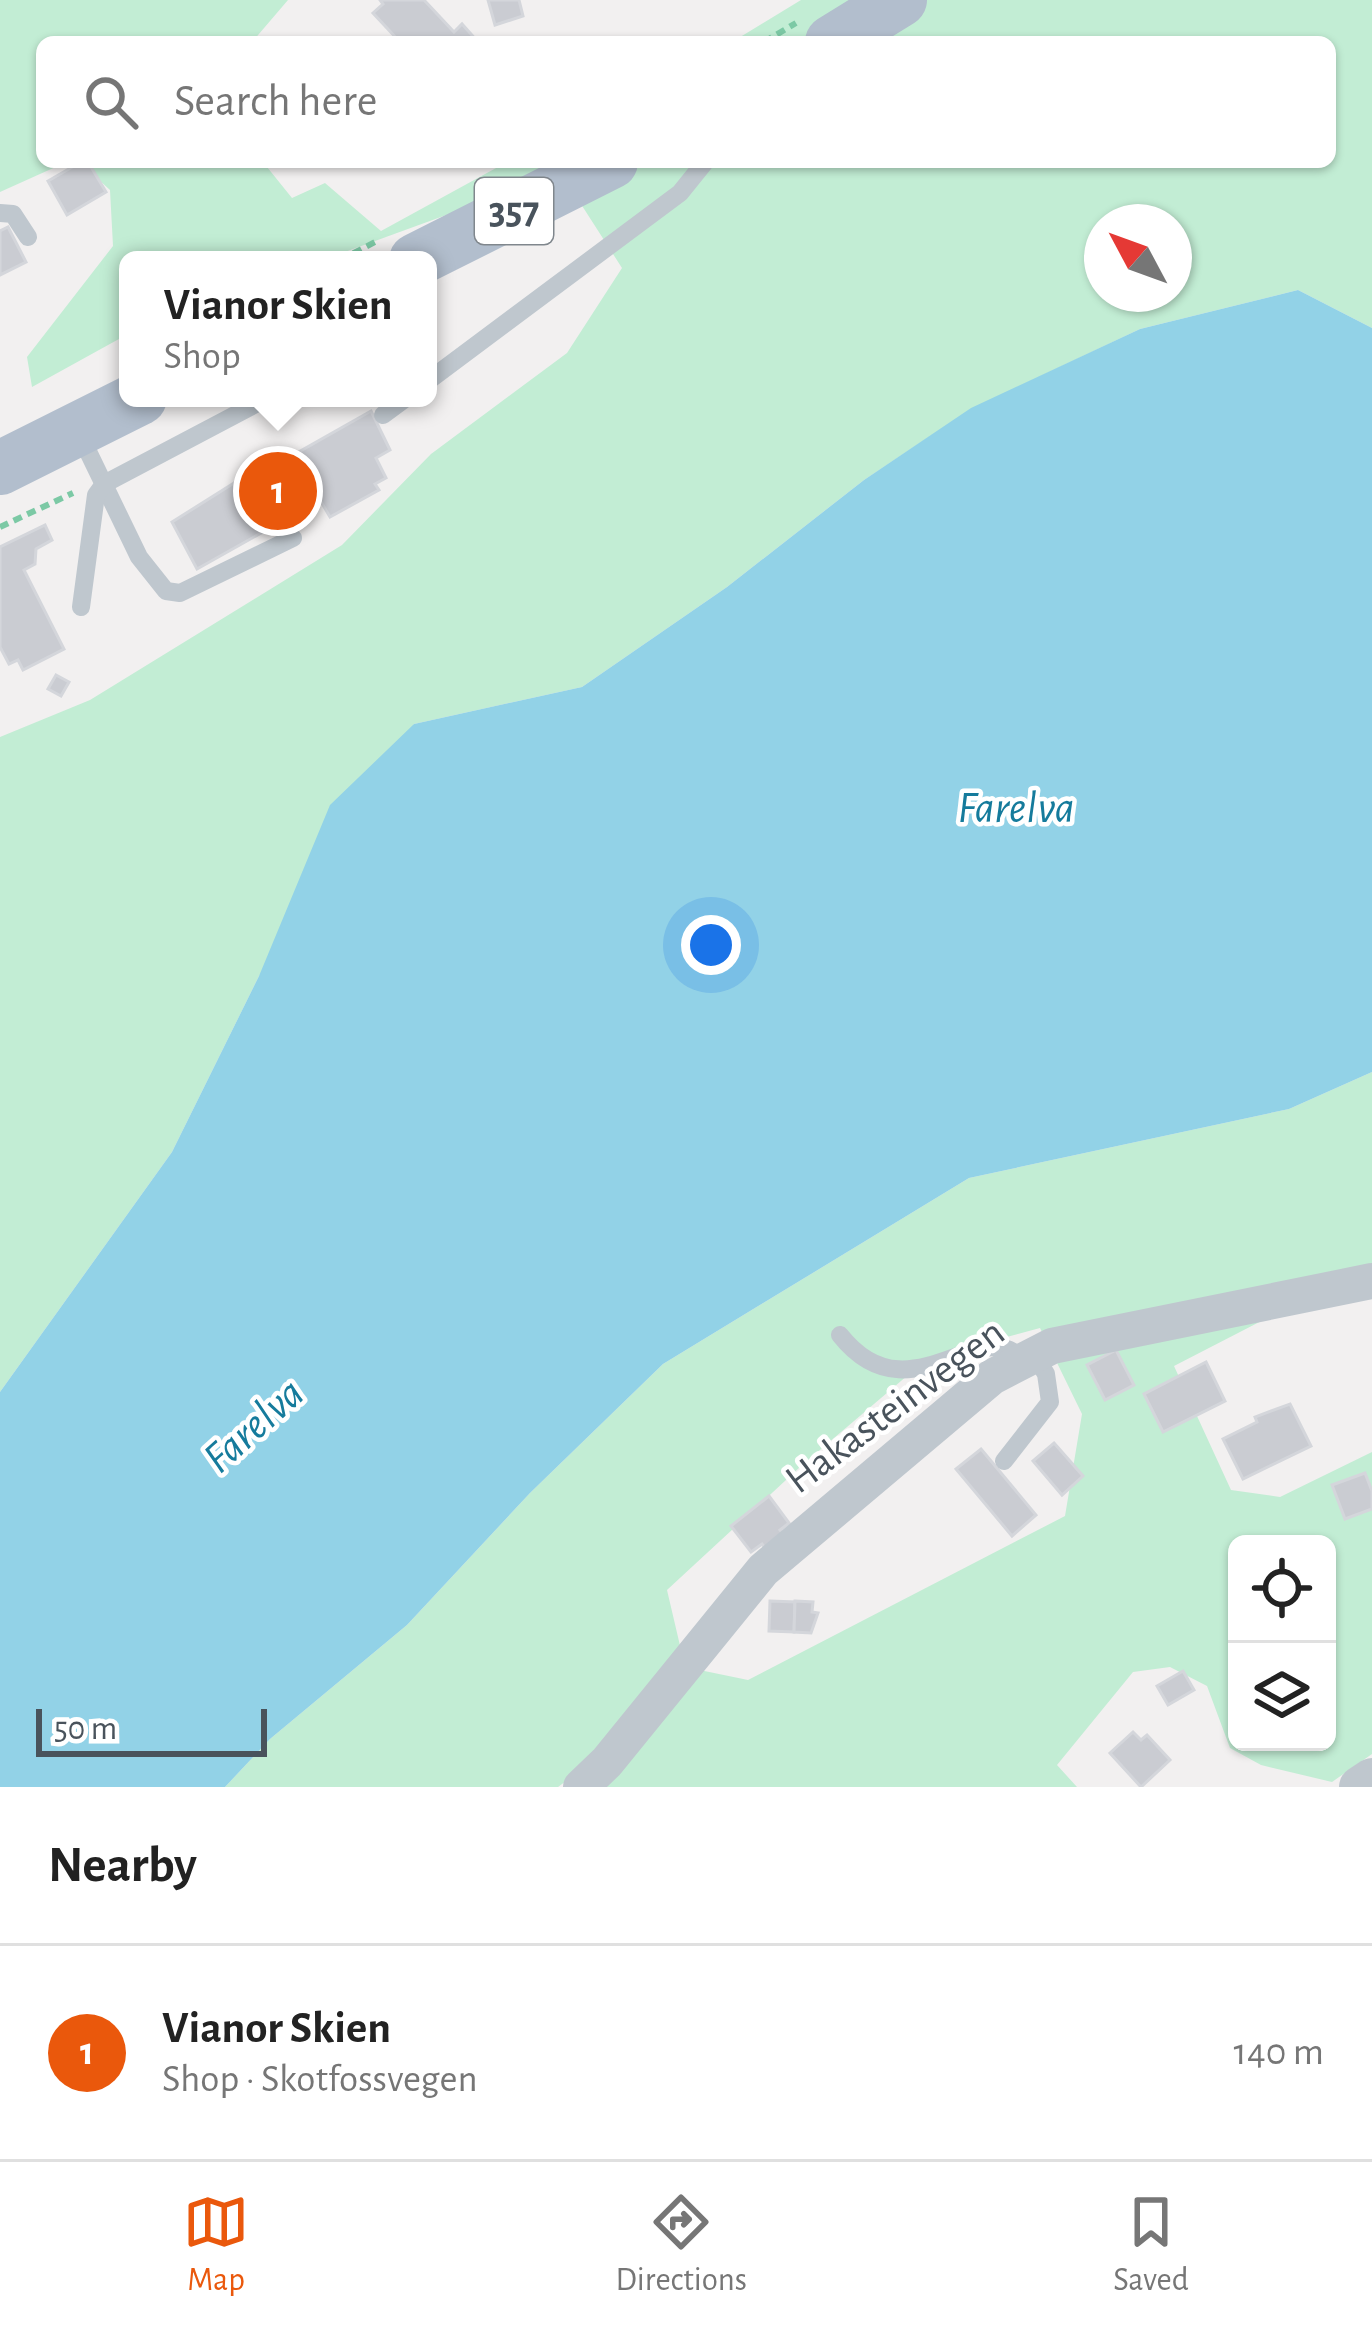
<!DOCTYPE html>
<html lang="en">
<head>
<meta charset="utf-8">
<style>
	:root { --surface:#fff; --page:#f6f6f6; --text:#222; --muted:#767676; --line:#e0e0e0; --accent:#ea580c }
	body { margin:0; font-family:"Alegreya Sans",sans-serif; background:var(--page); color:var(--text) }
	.controls { position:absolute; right:36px; bottom:36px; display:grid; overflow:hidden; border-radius:18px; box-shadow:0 3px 9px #0004 }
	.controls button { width:108px; height:108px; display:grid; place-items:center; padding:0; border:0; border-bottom:3px solid var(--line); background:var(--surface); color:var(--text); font:60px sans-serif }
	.compass { position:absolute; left:1084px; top:204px; width:108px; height:108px; border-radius:50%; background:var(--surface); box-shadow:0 3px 9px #0004; rotate:311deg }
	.scale { position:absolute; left:36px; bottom:30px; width:231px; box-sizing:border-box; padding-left:12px; border:6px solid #49535c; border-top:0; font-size:33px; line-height:42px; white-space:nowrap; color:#49535c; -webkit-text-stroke:9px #fff; paint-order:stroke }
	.you { position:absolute; left:711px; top:945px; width:42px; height:42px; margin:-30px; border:9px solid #fff; border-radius:50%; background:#1a73e8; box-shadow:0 0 0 18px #1a73e833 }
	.badge { display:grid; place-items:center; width:78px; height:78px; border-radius:50%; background:var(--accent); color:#fff; font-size:39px; font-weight:700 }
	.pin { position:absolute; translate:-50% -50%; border:6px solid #fff; box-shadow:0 3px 12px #0006 }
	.popup { position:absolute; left:119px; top:251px; width:318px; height:156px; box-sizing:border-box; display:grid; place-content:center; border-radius:18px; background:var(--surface); filter:drop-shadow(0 3px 9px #0005); font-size:39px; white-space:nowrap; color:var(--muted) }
	.popup b { font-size:45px; color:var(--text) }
	.popup::after { content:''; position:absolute; left:50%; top:100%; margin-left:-24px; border:24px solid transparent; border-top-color:var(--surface) }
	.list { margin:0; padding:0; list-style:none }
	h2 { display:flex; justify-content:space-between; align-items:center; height:156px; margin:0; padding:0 48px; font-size:51px }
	h2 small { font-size:39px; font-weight:400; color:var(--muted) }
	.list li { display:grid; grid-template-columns:78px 1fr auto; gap:36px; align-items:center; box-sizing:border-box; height:216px; padding:0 48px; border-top:3px solid var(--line) }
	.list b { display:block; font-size:45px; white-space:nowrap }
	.list p { margin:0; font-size:39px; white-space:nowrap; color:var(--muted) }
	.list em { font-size:39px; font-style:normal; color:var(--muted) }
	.icon { flex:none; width:66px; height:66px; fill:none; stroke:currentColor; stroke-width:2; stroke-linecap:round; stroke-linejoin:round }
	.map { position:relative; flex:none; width:1372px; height:1787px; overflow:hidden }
	.search { position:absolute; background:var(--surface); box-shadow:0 3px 9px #0004; left:36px; right:36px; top:36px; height:132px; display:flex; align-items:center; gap:30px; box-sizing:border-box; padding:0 42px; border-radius:18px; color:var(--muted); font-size:45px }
	.sheet { height:372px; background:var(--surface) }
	nav { display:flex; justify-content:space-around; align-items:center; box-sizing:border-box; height:168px; border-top:3px solid var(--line); background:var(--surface); font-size:33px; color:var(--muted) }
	nav a { display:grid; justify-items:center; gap:6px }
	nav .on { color:var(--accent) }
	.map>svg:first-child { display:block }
	.green { fill:#c2edd4; fill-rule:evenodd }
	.water { fill:#92d2e7 }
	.building { fill:#caccd2; stroke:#d4d6db; stroke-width:3 }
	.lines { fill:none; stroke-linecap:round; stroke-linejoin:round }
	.path { stroke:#7cc9a5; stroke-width:6; stroke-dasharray:9 6; stroke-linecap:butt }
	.service { stroke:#bfc7ce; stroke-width:18 }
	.minor { stroke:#bfc7ce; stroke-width:36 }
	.tertiary { stroke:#bfc7ce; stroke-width:42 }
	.primary { stroke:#b2becd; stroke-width:54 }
	.labels { text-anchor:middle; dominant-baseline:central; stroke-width:9; stroke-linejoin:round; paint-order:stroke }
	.shield { fill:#fff; stroke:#80878d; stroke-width:3 }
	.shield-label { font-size:39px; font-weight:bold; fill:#49535c }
	.street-label { font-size:42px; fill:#49535c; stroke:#fff }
	.water-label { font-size:45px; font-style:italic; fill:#157b9c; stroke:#fff }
</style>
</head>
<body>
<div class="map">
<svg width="1372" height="1787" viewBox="0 0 1372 1787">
	<rect width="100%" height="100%" fill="#f2f0f0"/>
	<g class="green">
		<path d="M0 0H288L252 42H42V162H263L292 198 325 183 381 231 507 162H1330V42H732L801 0H1372V328L1298 290 1140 329 971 409 864 480 727 587 582 687 414 724 259 976 172 1152 0 1392V737L90 700 342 545 431 454 567 353 622 268 561 173 323 260H128V334L32 387 27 357 113 246 110 190 87 169 60 165 0 192ZM1102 222H1174V294H1102Z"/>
		<path d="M1372 1072V1278L1298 1302 1174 1366 1231 1490 1280 1497 1372 1452V1754L1332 1782 1261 1765 1230 1748 1207 1686 1170 1667 1133 1672 1057 1765 1077 1787H589L582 1769 558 1787H225L270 1739 407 1625 530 1493 663 1364 969 1178 1289 1109ZM1040 1328 1082 1414 1065 1516 748 1680 685 1667 667 1590 800 1467 928 1358ZM1237 1544H1327V1742H1237Z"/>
	</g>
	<path class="water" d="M1298 290 1372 328V1072L1289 1109 969 1178 663 1364 530 1493 407 1625 270 1739 225 1787H0V1392L172 1152 259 976 330 805 414 724 582 687 727 587 864 480 971 408 1140 329Z"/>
	<g class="building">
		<path d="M380 0H424L454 32 462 24 478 42H400L373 13 383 4Z"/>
		<path d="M488 0H519L523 16 495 25Z"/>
		<path d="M81 162H88L106 192 67 215 48 181Z"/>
		<path d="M8 227 26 262 0 275V231Z"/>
		<path d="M371 411 390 450 376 458 386 478 375 484 379 490 330 517 320 500 197 569 172 522 242 478 244 483Z"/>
		<path d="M45 525 52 540 36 549 35 564 24 570 64 649 23 670 18 660 9 664 0 647V547Z"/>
		<path d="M56 675 69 682 61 696 48 689Z"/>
		<path d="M1116 1350 1134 1385 1105 1400 1087 1365Z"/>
		<path d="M1206 1362 1225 1401 1163 1432 1144 1394Z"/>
		<path d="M1290 1404 1311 1446 1243 1479 1223 1439 1257 1422 1255 1417Z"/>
		<path d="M1054 1443 1083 1476 1062 1495 1033 1461Z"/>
		<path d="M981 1449 1036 1515 1012 1536 956 1469Z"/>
		<path d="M1365 1473 1372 1491V1509L1345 1519 1332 1485Z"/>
		<path d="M769 1496 789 1523 780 1530 785 1536 767 1550 762 1544 751 1552 731 1526Z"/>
		<path d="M770 1601 795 1602 794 1632 769 1631Z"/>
		<path d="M795 1601 813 1602 812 1612 818 1613 811 1633 794 1632Z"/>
		<path d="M1183 1671 1194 1690 1168 1705 1157 1686Z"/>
		<path d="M1133 1732 1141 1740 1147 1735 1170 1760 1141 1787 1110 1753Z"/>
	</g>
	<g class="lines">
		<g class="path">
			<path d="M764 42 796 23"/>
			<path d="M340 260 379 240"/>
			<path d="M0 527 73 493"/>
		</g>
		<g class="service">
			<path d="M0 213 13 214 28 237"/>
			<path d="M428 381 680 193 705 162"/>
			<path d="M383 415 406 398"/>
			<path d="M80 435 139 557 166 591 180 593 293 538"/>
			<path d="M81 607 96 495 104 484 267 398"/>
			<path d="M840 1335C908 1421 980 1313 1022 1359"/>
			<path d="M1004 1461 1050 1402 1046 1374 1034 1354"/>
		</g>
		<path class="minor" d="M581 1787 607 1762 763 1570 992 1377 1052 1346 1372 1281"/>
		<path class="tertiary" d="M1360 1787 1372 1779"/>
		<g class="primary">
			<path d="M832 42 900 0"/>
			<path d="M416 260 611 162"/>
			<path d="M0 468 140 398"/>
		</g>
	</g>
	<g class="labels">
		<rect class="shield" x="475" y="178" width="78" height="66" rx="9"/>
		<g class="shield-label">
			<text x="514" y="211">357</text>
		</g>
		<g class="street-label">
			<text transform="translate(895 1406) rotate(-37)">Hakasteinvegen</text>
		</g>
		<g class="water-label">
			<text x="1016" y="808">Farelva</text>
			<text transform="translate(254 1426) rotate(-42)">Farelva</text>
		</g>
	</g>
</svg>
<div class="controls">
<button><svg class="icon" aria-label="locate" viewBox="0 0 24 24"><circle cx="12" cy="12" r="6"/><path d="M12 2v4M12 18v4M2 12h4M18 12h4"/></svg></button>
<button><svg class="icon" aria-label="layers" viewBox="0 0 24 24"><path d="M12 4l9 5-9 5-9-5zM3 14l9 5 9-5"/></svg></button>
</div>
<svg class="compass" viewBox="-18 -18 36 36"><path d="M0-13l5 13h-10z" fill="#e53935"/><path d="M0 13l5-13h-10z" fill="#767676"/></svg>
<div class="scale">50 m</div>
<div class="you"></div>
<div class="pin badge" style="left:278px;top:491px">1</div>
<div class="popup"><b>Vianor Skien</b>Shop</div>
<div class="search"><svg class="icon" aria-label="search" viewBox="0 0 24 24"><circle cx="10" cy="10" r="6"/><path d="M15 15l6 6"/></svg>Search here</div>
</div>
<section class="sheet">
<h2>Nearby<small></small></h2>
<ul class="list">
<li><span class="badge">1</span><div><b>Vianor Skien</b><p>Shop · Skotfossvegen</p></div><em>140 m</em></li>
</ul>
</section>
<nav>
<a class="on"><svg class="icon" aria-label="map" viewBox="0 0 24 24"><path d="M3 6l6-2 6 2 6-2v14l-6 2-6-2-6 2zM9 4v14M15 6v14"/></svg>Map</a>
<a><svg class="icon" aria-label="directions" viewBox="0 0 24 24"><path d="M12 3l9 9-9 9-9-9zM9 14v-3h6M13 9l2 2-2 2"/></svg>Directions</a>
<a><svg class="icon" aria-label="saved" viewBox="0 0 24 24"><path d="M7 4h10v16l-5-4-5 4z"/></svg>Saved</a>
</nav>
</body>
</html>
